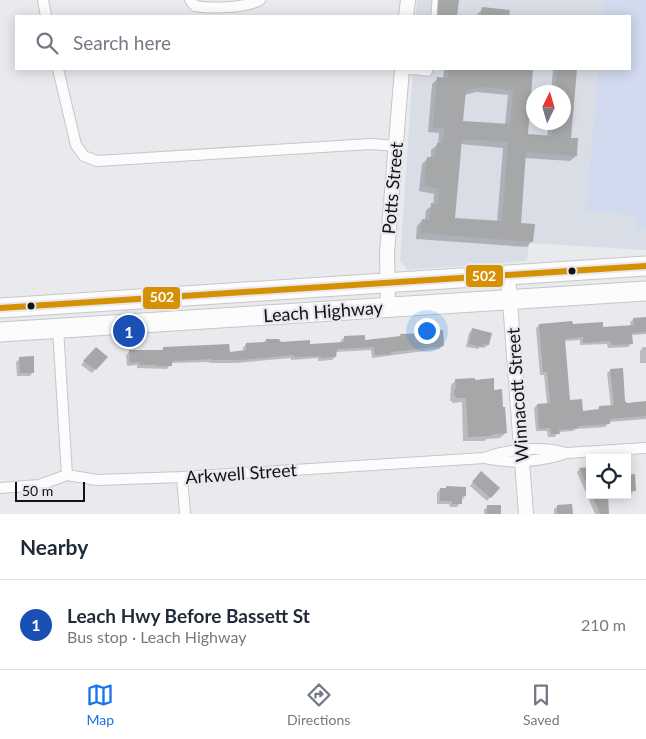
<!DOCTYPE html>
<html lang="en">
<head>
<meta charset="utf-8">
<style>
	:root { --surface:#fff; --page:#f2f2f3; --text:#1f2937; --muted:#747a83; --line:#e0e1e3; --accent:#1a73e8 }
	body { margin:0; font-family:Lato,sans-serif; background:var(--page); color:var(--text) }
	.controls { position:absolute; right:15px; bottom:15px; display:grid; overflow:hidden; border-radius:0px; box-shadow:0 2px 12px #0003 }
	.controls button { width:45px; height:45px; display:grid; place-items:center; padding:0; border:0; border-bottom:1px solid var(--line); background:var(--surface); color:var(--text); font:25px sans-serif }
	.compass { position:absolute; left:526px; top:85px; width:45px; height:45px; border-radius:50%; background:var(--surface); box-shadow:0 2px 12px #0003; rotate:5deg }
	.scale { position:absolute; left:15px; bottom:12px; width:70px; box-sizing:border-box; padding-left:5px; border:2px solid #121315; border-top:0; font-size:14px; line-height:18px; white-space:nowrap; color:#121315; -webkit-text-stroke:4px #e7e9ee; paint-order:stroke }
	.you { position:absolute; left:426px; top:330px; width:18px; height:18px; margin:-12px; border:4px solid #fff; border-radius:50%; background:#1a73e8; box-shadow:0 0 0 8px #1a73e833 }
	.badge { display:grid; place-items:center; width:32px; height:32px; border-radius:50%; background:var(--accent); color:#fff; font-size:16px; font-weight:700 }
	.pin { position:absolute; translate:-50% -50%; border:2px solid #fff; box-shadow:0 1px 5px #0006 }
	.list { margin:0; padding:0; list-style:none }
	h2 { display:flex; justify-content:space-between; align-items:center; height:65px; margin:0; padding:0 20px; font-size:21px }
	h2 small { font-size:16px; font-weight:400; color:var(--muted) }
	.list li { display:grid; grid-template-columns:32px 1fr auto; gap:15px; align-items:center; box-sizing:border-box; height:90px; padding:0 20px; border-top:1px solid var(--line) }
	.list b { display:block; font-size:19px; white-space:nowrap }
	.list p { margin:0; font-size:16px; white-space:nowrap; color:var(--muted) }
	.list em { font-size:16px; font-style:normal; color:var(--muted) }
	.icon { flex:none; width:28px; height:28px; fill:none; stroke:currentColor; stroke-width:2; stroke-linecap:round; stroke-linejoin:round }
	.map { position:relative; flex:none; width:646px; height:514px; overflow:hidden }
	.search { position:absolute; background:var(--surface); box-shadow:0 2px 12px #0003; left:15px; right:15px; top:15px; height:55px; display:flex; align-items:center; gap:12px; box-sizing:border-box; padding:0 18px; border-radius:0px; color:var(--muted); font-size:19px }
	.sheet { height:155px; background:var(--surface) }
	nav { display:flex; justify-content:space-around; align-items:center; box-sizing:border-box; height:70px; border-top:1px solid var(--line); background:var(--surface); font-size:14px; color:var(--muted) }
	nav a { display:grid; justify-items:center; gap:2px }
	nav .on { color:var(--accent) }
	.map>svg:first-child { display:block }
	.built { fill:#d9dde5; fill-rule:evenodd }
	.green { fill:#d1daee }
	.shadow { fill:#0003; fill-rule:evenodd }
	.building { fill:#a5a7a8; fill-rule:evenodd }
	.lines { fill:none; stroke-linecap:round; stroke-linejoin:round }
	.lane-casing { stroke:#c6c7ca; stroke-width:7 }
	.street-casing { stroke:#c6c7ca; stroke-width:12 }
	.secondary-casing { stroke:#c6c7ca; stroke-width:16 }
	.highway-casing { stroke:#c6c7ca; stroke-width:21 }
	.lane { stroke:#fcfcfc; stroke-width:5 }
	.street { stroke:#fcfcfc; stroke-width:10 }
	.secondary { stroke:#fcfcfc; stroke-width:14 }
	.highway { stroke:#fcfcfc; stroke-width:19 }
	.bus-1-casing { stroke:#e7e9ee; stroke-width:10 }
	.bus-1 { stroke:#d59003; stroke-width:6 }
	.bus-dot { fill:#121315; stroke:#e7e9ee; stroke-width:2 }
	.labels { text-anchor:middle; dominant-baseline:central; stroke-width:4.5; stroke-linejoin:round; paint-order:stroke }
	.street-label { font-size:18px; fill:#121315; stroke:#e7e9ee }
	.line-badge { stroke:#e7e9ee; stroke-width:2 }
	.badge-label { font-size:14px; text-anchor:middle; font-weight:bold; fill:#fff }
</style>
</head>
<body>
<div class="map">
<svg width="646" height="514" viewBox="0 0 646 514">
	<rect width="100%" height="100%" fill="#e8eaed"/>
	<path class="built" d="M417 0H646V250L529 243 527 261 408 270 400 261 413 69H630V16H416ZM534 92H564V122H534Z"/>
	<path class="green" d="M605 0H646V229H636L635 215 586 211 599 69H630V16H604Z"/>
	<g class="shadow">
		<path d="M435 0H457L456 16H433Z"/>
		<path d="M482 9 508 11V16H476Z"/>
		<path d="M444 69H531L527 136 547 137 549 122H564V92H551L553 69H576L570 139 576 156 570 161 525 158 519 224 532 241 527 247 416 239 417 226 422 220H425L426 210 433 205 434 194 419 191 422 164 428 158H431V150L438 144 439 133 428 132 432 84 438 78 443 79ZM477 92 508 95 505 125 462 122 464 95ZM460 144 503 148 497 222 454 219Z"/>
		<path d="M646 318V334L631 335 632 343 628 347 608 348 607 344 580 345V340L564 341 569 401 582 412 596 411 600 408 611 407 607 373 611 370 624 402 627 404 646 402V419L609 422 605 427 576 429 573 431 558 432 555 437H548L547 431H536L534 408 537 405 547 404 544 375H540L536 328 539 325H572L602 328 631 326 630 322 634 319Z"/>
		<path d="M472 330 488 345 484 348 480 347 478 349 466 347 469 333Z"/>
		<path d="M427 333 443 346 439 349 372 358 371 350 335 352V357L332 360 318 361V358L291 360V358L236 363H209V362L171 363 167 369 137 368V365L127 366 126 355 130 351 160 352 164 348 228 353 243 352V348L246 344 263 343 266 340 280 344 309 345 341 343V340L345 337 364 342 398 338 401 335 426 334Z"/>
		<path d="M643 347H646V363H640V351Z"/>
		<path d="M92 352 106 357 92 373 81 365Z"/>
		<path d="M20 358 33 372 30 376H17L16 362Z"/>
		<path d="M456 380H492L493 391 506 433 500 438 487 439 484 441H463L462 402 452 403V401H450L451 385Z"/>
		<path d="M580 469H590V495H607L608 514H595L577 472Z"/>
		<path d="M481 473 498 488 487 501 470 486Z"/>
		<path d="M627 476 634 490 631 494H627Z"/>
		<path d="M440 489 465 496 457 507H450L449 504H437V493Z"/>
		<path d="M571 505 572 514H554V509L558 506Z"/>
		<path d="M499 506 500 514H484V510L487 507Z"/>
	</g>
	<g class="building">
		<path d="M439 0H459L457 16H438Z"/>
		<path d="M482 7 510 10 509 16H481Z"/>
		<path d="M449 69H533L528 134 552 136 553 122H564V92H555L557 69H577L571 138H578L577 156 526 152 521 223 535 224 533 242 421 233 422 219 430 220 431 203 438 204 439 189 424 185 427 157H435L437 143H443L444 128 433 127 437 77 448 78ZM483 87 513 90 510 124 463 121 466 90ZM462 139 508 142 502 221 455 218Z"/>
		<path d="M646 317V332L632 333 633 344 611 345 610 341 583 343V337L565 339 570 400 582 399 583 411 599 409V406L614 405 610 369 623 368 625 401 627 403 646 401V416L610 419V424L578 426V428L559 430 560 434H551L550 428 539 429 537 404 550 403 547 372H543L539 324 572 321 573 324 603 322V327L634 325 633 318Z"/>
		<path d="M472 328 492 333 489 345 483 344 482 347 469 344Z"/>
		<path d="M443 330 444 346 391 352V354L375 355 374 347 337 349 336 357 321 358V356L294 357V355L241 360H212V359L172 361V366H156L155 365H140L139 362 130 363 129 350H163V347L229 344 230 352 246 350V343L266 342V339H279L281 342 310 340V344L344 342V336L365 335V340L401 336 400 334 427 333V331Z"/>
		<path d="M96 347 108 357 96 370 83 361Z"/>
		<path d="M34 356V373H20L19 357Z"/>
		<path d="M475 378V380L494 378V390L502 389 503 407H505L507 433 493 434 490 436 468 437 466 398H456V396H454V389H456L455 379Z"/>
		<path d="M590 467V491L579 468Z"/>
		<path d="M481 471 500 488 491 498 472 482Z"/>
		<path d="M635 474 636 491H627V475Z"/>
		<path d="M446 486 466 487V496H462V504H452V501H440V488H446Z"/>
		<path d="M592 495H608L609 514H600Z"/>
		<path d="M572 504 573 514H557V505Z"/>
		<rect x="487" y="505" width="14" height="9"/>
	</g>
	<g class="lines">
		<defs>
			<g id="lane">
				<path d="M434 16 435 0"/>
				<path d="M404 71 429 73 430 69"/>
			</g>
			<g id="street">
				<path d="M43 0 46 16"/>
				<path d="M190 0 195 6C212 9 245 8 260 0"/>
				<path d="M58 69 76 145 84 156 97 161 371 144 396 146"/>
				<path d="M58 328 67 475"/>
				<path d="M484 458C509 464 541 462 566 453L646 448"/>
				<path d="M182 477 185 514"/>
				<path d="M0 488 39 485 67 475 97 480 182 477 484 458C508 449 541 446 566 453"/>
			</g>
			<g id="secondary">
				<path d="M406 16 408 0"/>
				<path d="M508 275 526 514"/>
				<path d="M388 307 387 253 402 69"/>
			</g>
			<g id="highway">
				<path d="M0 308 646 266"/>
				<path d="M0 332 646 291"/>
			</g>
		</defs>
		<use href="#lane" class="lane-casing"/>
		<use href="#street" class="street-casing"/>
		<use href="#secondary" class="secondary-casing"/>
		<use href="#highway" class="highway-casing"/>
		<use href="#lane" class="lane"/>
		<use href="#street" class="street"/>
		<use href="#secondary" class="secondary"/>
		<use href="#highway" class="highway"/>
		<defs>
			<path id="bus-1" d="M0 308 646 266"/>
		</defs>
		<use href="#bus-1" class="bus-1-casing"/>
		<use href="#bus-1" class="bus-1"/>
	</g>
	<g class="bus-dot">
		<circle cx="572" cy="271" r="4.5"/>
		<circle cx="31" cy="306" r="4.5"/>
	</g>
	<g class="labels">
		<g class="street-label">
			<text transform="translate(392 188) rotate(-85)">Potts Street</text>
			<text transform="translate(323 311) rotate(-4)">Leach Highway</text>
			<text transform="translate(517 395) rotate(-94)">Winnacott Street</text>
			<text transform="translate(241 473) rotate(-4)">Arkwell Street</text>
		</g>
	</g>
	<g class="line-badge">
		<rect x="465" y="264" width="39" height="24" rx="5" fill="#d59003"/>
		<rect x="142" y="286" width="39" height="24" rx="5" fill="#d59003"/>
	</g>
	<g class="badge-label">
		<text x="484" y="281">502</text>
		<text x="162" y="302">502</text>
	</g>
</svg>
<div class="controls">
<button><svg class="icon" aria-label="locate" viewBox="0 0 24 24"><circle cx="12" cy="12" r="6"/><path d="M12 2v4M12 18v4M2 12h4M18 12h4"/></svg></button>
</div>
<svg class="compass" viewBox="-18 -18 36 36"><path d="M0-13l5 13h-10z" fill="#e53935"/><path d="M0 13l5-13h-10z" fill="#747a83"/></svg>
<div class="scale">50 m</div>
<div class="you"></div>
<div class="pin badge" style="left:129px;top:331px;background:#1a4fb4">1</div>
<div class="search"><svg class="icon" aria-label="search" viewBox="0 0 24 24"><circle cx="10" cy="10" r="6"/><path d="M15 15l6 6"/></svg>Search here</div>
</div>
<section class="sheet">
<h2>Nearby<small></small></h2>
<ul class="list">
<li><span class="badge" style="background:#1a4fb4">1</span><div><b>Leach Hwy Before Bassett St</b><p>Bus stop · Leach Highway</p></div><em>210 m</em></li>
</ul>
</section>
<nav>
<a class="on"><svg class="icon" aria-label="map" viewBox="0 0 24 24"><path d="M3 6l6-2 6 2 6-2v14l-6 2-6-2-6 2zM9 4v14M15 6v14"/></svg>Map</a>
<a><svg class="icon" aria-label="directions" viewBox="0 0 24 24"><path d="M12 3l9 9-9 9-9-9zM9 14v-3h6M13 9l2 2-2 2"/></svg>Directions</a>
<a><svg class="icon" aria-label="saved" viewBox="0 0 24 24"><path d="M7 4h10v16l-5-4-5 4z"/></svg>Saved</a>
</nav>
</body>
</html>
